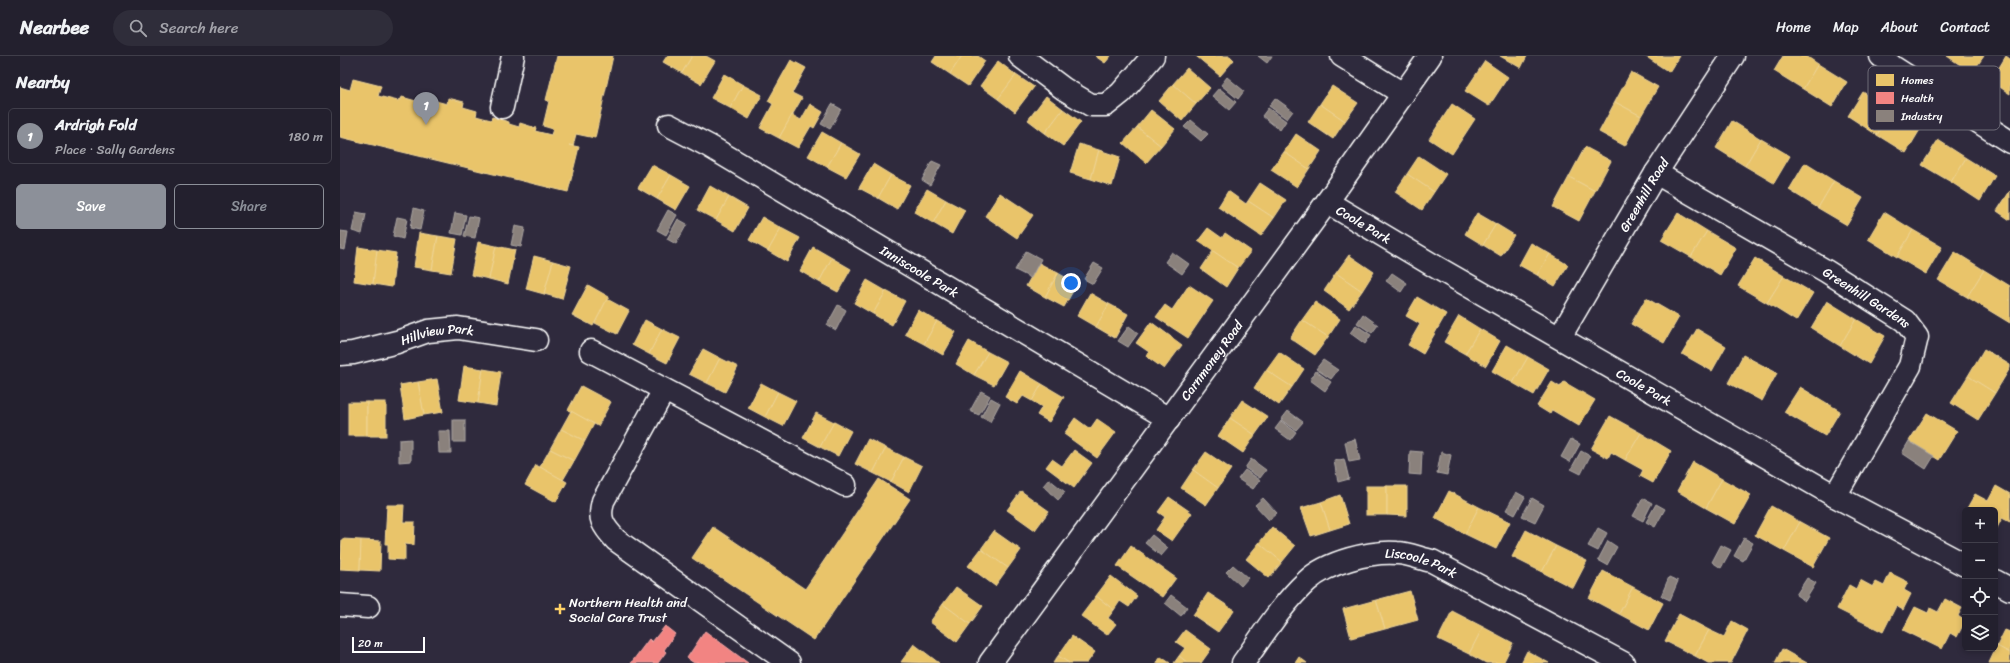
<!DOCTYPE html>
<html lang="en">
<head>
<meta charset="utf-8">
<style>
	:root { --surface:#23202e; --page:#2f2d3a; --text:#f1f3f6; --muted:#a3a3aa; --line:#403e4a; --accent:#8c9099 }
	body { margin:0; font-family:Sriracha,sans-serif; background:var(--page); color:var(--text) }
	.controls { position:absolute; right:12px; bottom:12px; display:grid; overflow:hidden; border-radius:6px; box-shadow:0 2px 6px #0003 }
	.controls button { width:36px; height:36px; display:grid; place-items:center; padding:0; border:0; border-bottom:1px solid var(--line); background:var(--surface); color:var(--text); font:20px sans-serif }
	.scale { position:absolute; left:12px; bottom:10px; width:73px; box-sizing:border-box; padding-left:4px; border:2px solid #fff; border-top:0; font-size:11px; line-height:14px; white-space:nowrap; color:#fff; -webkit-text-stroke:3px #2f2a3d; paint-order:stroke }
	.you { position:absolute; left:731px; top:227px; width:14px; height:14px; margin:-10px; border:3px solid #fff; border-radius:50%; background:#1a73e8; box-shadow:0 0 0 6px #1a73e833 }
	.badge { display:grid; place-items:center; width:26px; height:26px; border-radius:50%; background:var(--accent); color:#fff; font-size:13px; font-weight:700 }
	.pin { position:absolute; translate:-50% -33px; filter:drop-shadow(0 1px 2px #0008) }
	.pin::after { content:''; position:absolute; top:21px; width:14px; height:12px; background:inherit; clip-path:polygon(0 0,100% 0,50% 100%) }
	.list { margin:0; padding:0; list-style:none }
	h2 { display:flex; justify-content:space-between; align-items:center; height:52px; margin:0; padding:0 16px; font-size:17px }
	h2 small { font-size:13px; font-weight:400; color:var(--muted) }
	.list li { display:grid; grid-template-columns:26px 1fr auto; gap:12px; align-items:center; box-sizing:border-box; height:56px; margin:0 8px 8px; padding:0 8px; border:1px solid var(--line); border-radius:6px }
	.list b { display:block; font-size:15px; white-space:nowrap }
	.list p { margin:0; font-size:13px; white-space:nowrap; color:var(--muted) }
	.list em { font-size:13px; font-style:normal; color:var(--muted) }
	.actions { display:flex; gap:8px; padding:12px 16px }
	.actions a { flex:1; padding:9px 0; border:1px solid var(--accent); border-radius:6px; text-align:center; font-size:14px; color:var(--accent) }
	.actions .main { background:var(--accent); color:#fff }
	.icon { flex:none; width:22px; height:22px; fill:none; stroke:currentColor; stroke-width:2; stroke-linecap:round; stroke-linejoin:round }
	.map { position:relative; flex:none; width:1670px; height:607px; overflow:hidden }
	header { display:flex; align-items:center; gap:24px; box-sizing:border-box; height:56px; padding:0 20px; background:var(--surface); border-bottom:1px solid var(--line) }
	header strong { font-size:19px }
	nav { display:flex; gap:22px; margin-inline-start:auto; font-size:14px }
	.search { width:280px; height:36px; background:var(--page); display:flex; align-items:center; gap:10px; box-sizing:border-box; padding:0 14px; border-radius:22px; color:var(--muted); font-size:15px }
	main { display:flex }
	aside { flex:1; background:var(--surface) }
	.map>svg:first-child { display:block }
	.homes { fill:#e9c46a; stroke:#f0d697 }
	.health { fill:#f28482; stroke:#f6a9a8 }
	.industry { fill:#8a817c; stroke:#ada7a3 }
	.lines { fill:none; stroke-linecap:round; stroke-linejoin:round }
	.minor-casing { stroke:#fff; stroke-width:25 }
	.minor { stroke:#2f2a3d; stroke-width:22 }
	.poi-dot { fill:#ffd166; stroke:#2f2a3d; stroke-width:1.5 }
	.labels { text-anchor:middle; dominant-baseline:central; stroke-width:4; stroke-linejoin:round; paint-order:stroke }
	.street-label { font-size:13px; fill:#fff; stroke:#2f2a3d }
	.poi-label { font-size:13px; fill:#fff; stroke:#2f2a3d; text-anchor:start }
	.key { fill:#2f2a3d; stroke:#6d6a77; stroke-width:1 }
	.key-label { font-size:11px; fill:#fff }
</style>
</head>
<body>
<header>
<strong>Nearbee</strong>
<div class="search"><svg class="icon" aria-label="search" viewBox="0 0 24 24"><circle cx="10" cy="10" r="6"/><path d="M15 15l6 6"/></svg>Search here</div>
<nav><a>Home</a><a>Map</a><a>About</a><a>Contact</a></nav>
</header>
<main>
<aside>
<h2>Nearby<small></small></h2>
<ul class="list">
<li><span class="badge">1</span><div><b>Ardrigh Fold</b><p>Place · Sally Gardens</p></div><em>180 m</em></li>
</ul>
<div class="actions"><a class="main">Save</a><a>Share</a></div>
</aside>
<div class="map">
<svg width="1670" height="607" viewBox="0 0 1670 607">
	<rect width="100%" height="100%" fill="#2f2a3d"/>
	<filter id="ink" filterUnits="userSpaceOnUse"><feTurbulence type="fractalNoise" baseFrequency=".025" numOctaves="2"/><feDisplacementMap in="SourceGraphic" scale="8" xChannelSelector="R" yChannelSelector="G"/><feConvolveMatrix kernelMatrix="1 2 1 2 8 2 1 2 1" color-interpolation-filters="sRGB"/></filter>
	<g filter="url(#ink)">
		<g class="homes">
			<path d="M217 0H273L255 82 236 78 233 90 229 89 239 91 228 136 0 81V31L10 34 13 23 41 30 38 40 58 45 59 43 61 44 62 41 90 49 92 44 107 48 108 42 124 46 123 51 137 55 136 60 151 64 152 61 169 66V68L179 71 180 67 196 72 195 75 211 79 213 73 203 70 209 45 206 44Z"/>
			<path d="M327 0H352L342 17 323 6Z"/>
			<path d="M352 0H366L375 5 361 28 342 17Z"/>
			<path d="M596 0H622L610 18 592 6Z"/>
			<path d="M622 0H638L645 5 628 30 610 18Z"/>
			<path d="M755 0H771L765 7Z"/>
			<path d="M856 0H890L894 4 880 20Z"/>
			<path d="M1160 0H1187L1181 12Z"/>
			<path d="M1305 0H1339L1329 16Z"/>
			<path d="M1443 0H1466L1478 8 1463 33 1434 15Z"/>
			<path d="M1607 0H1644L1632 17Z"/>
			<path d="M1666 0 1670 3V38L1651 25Z"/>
			<path d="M451 4 466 12 452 37 462 42 439 82 420 72 433 48 428 45Z"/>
			<path d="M658 5 676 19 658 43 640 30Z"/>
			<path d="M1145 5 1168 21 1149 50 1125 35Z"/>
			<path d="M1478 8 1507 26 1492 51 1463 33Z"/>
			<path d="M847 12 870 32 856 48 833 28Z"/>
			<path d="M1291 16 1318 31 1301 60 1275 46Z"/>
			<path d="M384 18 403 29 390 52 371 42Z"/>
			<path d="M676 19 694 31 675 56 658 43Z"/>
			<path d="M833 28 856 48 842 65 819 45Z"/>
			<path d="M403 29 422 39 409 63 390 52Z"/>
			<path d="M992 30 1018 47 1005 65 980 48Z"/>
			<path d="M1523 36 1552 54 1537 79 1508 60Z"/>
			<path d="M706 40 723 53 705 77 688 64Z"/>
			<path d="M1275 46 1301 60 1285 90 1259 76Z"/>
			<path d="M470 48 483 56 474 72 471 70 458 92 439 82 452 59 461 64Z"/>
			<path d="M980 48 1005 65 993 83 968 66Z"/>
			<path d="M1112 48 1135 63 1112 98 1089 83Z"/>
			<path d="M723 53 741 66 723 90 705 77Z"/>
			<path d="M811 54 835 73 821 90 797 71Z"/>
			<path d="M1552 54 1581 72 1566 97 1537 79Z"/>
			<path d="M1392 65 1421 83 1405 110 1376 92Z"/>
			<path d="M797 71 821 90 806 107 783 87Z"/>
			<path d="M482 76 501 87 487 111 468 100Z"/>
			<path d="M956 78 981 95 969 113 944 96Z"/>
			<path d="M1421 83 1450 100 1434 127 1405 110Z"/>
			<path d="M1598 84 1626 102 1611 126 1582 109Z"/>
			<path d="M501 87 520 98 506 121 487 111Z"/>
			<path d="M739 88 759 94 751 123 730 117Z"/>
			<path d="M1245 91 1271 105 1255 135 1229 121Z"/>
			<path d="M759 94 780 101 772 130 751 123Z"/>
			<path d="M944 96 969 113 957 131 931 114Z"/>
			<path d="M1079 100 1106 118 1094 136 1067 118Z"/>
			<path d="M1626 102 1655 120 1640 145 1611 126Z"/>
			<path d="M1465 107 1494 125 1478 152 1449 134Z"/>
			<path d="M533 108 551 119 538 142 519 132Z"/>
			<path d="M312 109 331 119 317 143 298 132Z"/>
			<path d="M1067 118 1094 136 1082 154 1055 136Z"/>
			<path d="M331 119 350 130 336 154 317 143Z"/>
			<path d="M551 119 570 129 557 153 538 142Z"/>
			<path d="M1229 121 1255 135 1239 165 1213 151Z"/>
			<path d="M1494 125 1523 142 1507 169 1478 152Z"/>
			<path d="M920 127 946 144 934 162 908 145Z"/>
			<path d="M370 130 389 141 376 164 357 154Z"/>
			<path d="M587 133 606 144 593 167 574 156Z"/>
			<path d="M888 135 906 148 908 145 934 162 921 180 878 151Z"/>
			<path d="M1670 135V164L1657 155Z"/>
			<path d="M660 137 693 159 677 182 645 160Z"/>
			<path d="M389 141 408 152 395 175 376 164Z"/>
			<path d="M606 144 625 154 612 178 593 167Z"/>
			<path d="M1544 156 1573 174 1557 201 1528 183Z"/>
			<path d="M1137 157 1156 168 1143 189 1125 178Z"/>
			<path d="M1338 157 1367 175 1351 201 1321 184Z"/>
			<path d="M422 161 441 172 428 195 409 184Z"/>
			<path d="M1156 168 1174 179 1161 200 1143 189Z"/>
			<path d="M441 172 460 182 447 206 428 195Z"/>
			<path d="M868 172 882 182 885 177 911 195 898 212 858 185Z"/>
			<path d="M1573 174 1602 191 1586 218 1557 201Z"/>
			<path d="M1367 175 1396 192 1380 219 1351 201Z"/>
			<path d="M79 177 98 180 92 214 74 211Z"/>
			<path d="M98 180 117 183 111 217 92 214Z"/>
			<path d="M138 186 156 190 149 223 131 219Z"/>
			<path d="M1191 187 1210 198 1197 219 1179 209Z"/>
			<path d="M156 190 175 194 168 228 149 223Z"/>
			<path d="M18 191 37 194 33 228 14 225Z"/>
			<path d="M473 191 492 202 479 226 460 215Z"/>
			<path d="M37 194 56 197 52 231 33 228Z"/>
			<path d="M873 195 898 212 886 231 861 213Z"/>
			<path d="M1615 196 1644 214 1627 241 1598 224Z"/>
			<path d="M1210 198 1228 209 1215 230 1197 219Z"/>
			<path d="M1009 199 1034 216 1022 235 996 217Z"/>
			<path d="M194 200 213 205 204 238 186 233Z"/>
			<path d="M492 202 511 213 498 236 479 226Z"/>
			<path d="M1415 202 1444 220 1427 247 1398 230Z"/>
			<path d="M213 205 231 210 222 243 204 238Z"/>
			<path d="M699 207 718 217 705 241 686 230Z"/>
			<path d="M1644 214 1670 230V267L1627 241Z"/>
			<path d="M718 217 737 228 724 251 705 241Z"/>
			<path d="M996 217 1022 235 1009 253 984 235Z"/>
			<path d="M1444 220 1473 237 1456 265 1427 247Z"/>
			<path d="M527 224 546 235 533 258 514 247Z"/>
			<path d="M248 229 269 241 253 270 232 259Z"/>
			<path d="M849 229 873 245 848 282 816 261 825 249 832 254Z"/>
			<path d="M546 235 565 245 552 269 533 258Z"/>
			<path d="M750 237 769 248 756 271 737 260Z"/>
			<path d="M1077 241 1106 258 1083 298 1068 289 1080 268 1066 260Z"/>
			<path d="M1306 242 1339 261 1324 287 1291 268Z"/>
			<path d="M267 243 289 255 277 278 255 267Z"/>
			<path d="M1487 245 1516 263 1500 290 1471 272Z"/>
			<path d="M975 246 1000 263 988 281 962 264Z"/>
			<path d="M769 248 788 258 775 282 756 271Z"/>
			<path d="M578 254 597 265 584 288 565 278Z"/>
			<path d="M1119 260 1140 273 1125 298 1104 286Z"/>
			<path d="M1516 263 1545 280 1529 308 1500 290Z"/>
			<path d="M305 264 322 273 309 298 292 289Z"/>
			<path d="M962 264 988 281 975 299 950 282Z"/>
			<path d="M597 265 616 276 603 299 584 288Z"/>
			<path d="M811 266 842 289 824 313 806 300 809 296 796 287Z"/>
			<path d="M322 273 340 282 327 307 309 298Z"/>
			<path d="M1140 273 1160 285 1146 310 1125 298Z"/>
			<path d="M1357 273 1386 290 1372 315 1342 298Z"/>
			<path d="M629 285 648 296 634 319 616 308Z"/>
			<path d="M1167 289 1188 301 1173 327 1152 315Z"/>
			<path d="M363 293 380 302 367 327 349 318Z"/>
			<path d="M1644 293 1670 309V312L1655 337 1628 320Z"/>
			<path d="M648 296 667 306 654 329 634 319Z"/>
			<path d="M939 296 964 313 952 331 926 314Z"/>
			<path d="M1403 299 1437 317 1422 345 1388 327Z"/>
			<path d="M1188 301 1209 313 1194 339 1173 327Z"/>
			<path d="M380 302 398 311 385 336 367 327Z"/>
			<path d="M124 310 143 313 138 347 119 344Z"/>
			<path d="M143 313 161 316 156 350 138 347Z"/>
			<path d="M926 314 952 331 939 349 914 332Z"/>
			<path d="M680 315 702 328 692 345 683 340 677 348 665 341Z"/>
			<path d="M1628 320 1655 337 1638 364 1611 347Z"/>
			<path d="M97 323 103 356 84 359 78 326Z"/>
			<path d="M78 326 84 359 65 363 60 329Z"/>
			<path d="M1212 326 1220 331 1224 326 1255 344 1239 370 1212 354 1210 358 1197 350Z"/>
			<path d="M421 327 438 336 425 361 408 352Z"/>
			<path d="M702 328 724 341 709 366 697 359 702 351 692 345Z"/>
			<path d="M241 330 271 346 258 370 228 354Z"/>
			<path d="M1460 331 1500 355 1485 380 1444 356Z"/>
			<path d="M438 336 456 345 443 370 425 361Z"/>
			<path d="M902 344 928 361 915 379 890 362Z"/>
			<rect x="8" y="346" width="19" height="34"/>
			<rect x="27" y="346" width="19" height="34"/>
			<path d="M231 355 254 368 245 385 221 373Z"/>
			<path d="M476 357 494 366 480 391 463 382Z"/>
			<path d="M1587 357 1617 375 1599 404 1569 385Z"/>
			<path d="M1270 360 1301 377 1285 404 1271 396 1268 402 1251 393Z"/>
			<path d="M735 362 750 373 757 363 776 376 757 402 724 378Z"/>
			<path d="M890 362 915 379 903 397 878 380Z"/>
			<path d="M494 366 511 375 498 400 480 391Z"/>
			<path d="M221 373 245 385 234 405 210 393Z"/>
			<path d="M1301 377 1331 395 1313 427 1300 420 1303 414 1285 404Z"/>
			<path d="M528 383 546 392 533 417 515 408Z"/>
			<path d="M546 392 564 401 551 426 533 417Z"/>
			<path d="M210 393 234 405 223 424 200 411Z"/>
			<path d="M734 394 752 407 734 432 706 411 712 403 722 410Z"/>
			<path d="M866 396 891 413 878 432 853 414Z"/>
			<path d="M564 401 582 410 569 436 551 426Z"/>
			<path d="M1353 406 1382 423 1366 452 1337 435Z"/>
			<path d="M196 409 227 426 216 446 185 429Z"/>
			<path d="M853 414 878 432 866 449 841 432Z"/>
			<path d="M539 423 570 443 474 584 352 502 373 471 465 533Z"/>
			<path d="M1382 423 1411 439 1395 468 1366 452Z"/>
			<rect x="1026" y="430" width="21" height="29"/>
			<path d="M1047 430H1067V460L1047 459Z"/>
			<path d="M1656 430 1670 438V466L1662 462 1655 476V454H1626L1635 438 1648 445Z"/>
			<path d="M681 435 709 455 695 474 667 454Z"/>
			<path d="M1109 435 1139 451 1125 478 1095 462Z"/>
			<path d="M1000 439 1009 468 990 474 981 446Z"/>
			<path d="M829 441 852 457 832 485 816 474 825 461 818 456Z"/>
			<path d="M981 446 990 474 971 480 961 452Z"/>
			<path d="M47 449H64L63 466H75L74 489 65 488V504L48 503V488H45Z"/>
			<path d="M1431 450 1460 466 1444 495 1415 479Z"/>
			<path d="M1139 451 1170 466 1156 493 1125 478Z"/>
			<path d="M1460 466 1489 482 1473 511 1444 495Z"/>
			<path d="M932 471 955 490 942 506 919 487Z"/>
			<path d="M1186 474 1216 490 1202 516 1172 501Z"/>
			<path d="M654 475 681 494 668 512 641 493Z"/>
			<path d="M2 483 21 484 20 514 0 513Z"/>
			<path d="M21 484 41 485 40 515 20 514Z"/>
			<path d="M919 487 942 506 929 522 906 503Z"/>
			<path d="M791 490 836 522 822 541 777 510Z"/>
			<path d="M1216 490 1247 505 1233 532 1202 516Z"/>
			<path d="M641 493 668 512 655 530 628 510Z"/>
			<path d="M1263 515 1293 531 1279 558 1249 542Z"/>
			<path d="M1550 517 1568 526 1564 534 1571 538 1563 554 1556 550 1543 576 1497 553 1509 529 1516 533 1520 524 1533 531 1536 526 1544 530Z"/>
			<path d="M771 520 797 540 789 551 780 545 774 554 756 540Z"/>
			<path d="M616 531 643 550 630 568 603 548Z"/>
			<path d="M1293 531 1323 547 1309 574 1279 558Z"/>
			<path d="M1070 535 1078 564 1045 573 1036 544Z"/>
			<path d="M868 537 894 554 878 576 853 559Z"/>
			<path d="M756 540 774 554 768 562 776 568 767 579 741 560Z"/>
			<path d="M1605 543 1622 552 1618 560 1625 565 1617 581 1610 577 1602 593 1563 574 1575 551 1588 557 1590 552 1598 556Z"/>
			<path d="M1036 544 1045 573 1011 582 1003 553Z"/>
			<path d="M603 548 630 568 617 586 590 566Z"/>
			<path d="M1112 555 1143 571 1129 598 1098 583Z"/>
			<path d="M1339 558 1369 574 1355 600 1325 585Z"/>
			<path d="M1392 565 1408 574 1391 607H1368L1355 600 1369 574 1384 581Z"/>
			<path d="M1143 571 1173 587 1163 607H1146L1129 598Z"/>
			<path d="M845 574 871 593 861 607H848L839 600 845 592 836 586Z"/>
			<path d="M1665 574 1670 576V597L1657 590Z"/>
			<path d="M732 580 755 596 747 607H729L718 600Z"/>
			<path d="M574 588 599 607 561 606Z"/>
			<path d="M1657 590 1670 597V607H1649Z"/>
			<path d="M1442 593 1467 607H1435Z"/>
			<path d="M1187 595 1209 607H1181Z"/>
			<path d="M718 600 729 607H713Z"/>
			<path d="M839 600 848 607H834Z"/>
			<path d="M821 601 830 607H816Z"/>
			<path d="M959 601 967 607H955Z"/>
		</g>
		<g class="health">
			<path d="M325 570 335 578 324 594 326 596 318 607H291L309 583 312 586Z"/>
			<path d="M365 575 408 607H354L347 602Z"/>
		</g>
		<g class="industry">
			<path d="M918 0H932L927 7Z"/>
			<path d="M887 21 904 35 898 43 881 29Z"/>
			<path d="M879 32 896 46 889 54 872 40Z"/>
			<path d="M935 42 953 55 947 63 929 50Z"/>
			<path d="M492 48 501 53 490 73 481 68Z"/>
			<path d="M928 52 946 65 940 74 922 60Z"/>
			<path d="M851 64 868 78 861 85 844 71Z"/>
			<path d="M592 105 601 109 590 129 582 124Z"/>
			<path d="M74 152 84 155 80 174 70 172Z"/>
			<path d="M328 154 337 159 326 179 317 174Z"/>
			<path d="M16 156 26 158 22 178 12 175Z"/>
			<path d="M115 157 126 159 122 179 111 177Z"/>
			<path d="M129 160 139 162 135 182 124 180Z"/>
			<path d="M57 161 67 163 63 183 53 180Z"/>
			<path d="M338 163 347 168 336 188 327 183Z"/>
			<path d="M175 170 185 172 181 191 171 189Z"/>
			<path d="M0 175 8 176 5 194 0 193Z"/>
			<path d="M686 195 701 203 691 222 675 214Z"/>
			<path d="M832 196 849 208 842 218 825 206Z"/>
			<path d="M754 207 763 212 753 228 744 223Z"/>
			<path d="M1052 217 1067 227 1061 236 1046 225Z"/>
			<path d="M498 249 506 254 496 274 487 269Z"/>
			<path d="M1023 258 1038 269 1032 277 1017 267Z"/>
			<path d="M1016 269 1031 279 1025 288 1010 277Z"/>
			<path d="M789 270 798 277 788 291 778 285Z"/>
			<path d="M983 304 998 314 991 323 976 313Z"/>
			<path d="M976 315 991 326 985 335 970 324Z"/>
			<path d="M641 335 650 340 639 359 630 355Z"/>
			<path d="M651 342 660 347 650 366 641 361Z"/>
			<path d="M948 355 963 366 956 374 941 364Z"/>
			<rect x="113" y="364" width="12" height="22"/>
			<path d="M941 365 956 376 950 384 935 373Z"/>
			<path d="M98 375H110L111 397H99Z"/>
			<path d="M71 383V405L59 406V384Z"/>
			<path d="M1015 383 1020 404 1009 406 1005 386Z"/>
			<path d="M1231 383 1240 388 1230 406 1221 401Z"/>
			<path d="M1569 385 1594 400 1586 413 1562 397Z"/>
			<path d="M1070 395 1082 396 1081 419 1069 418Z"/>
			<path d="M1241 395 1250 400 1241 418 1231 413Z"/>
			<path d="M1101 396 1111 399 1107 419 1097 417Z"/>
			<path d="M911 403 926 414 920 422 905 412Z"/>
			<path d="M1004 403 1009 423 998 426 994 405Z"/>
			<path d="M905 414 920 424 913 433 898 423Z"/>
			<path d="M709 423 725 436 718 444 703 430Z"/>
			<path d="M1176 436 1185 441 1175 459 1166 454Z"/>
			<path d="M923 442 937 457 929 464 915 449Z"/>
			<path d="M1192 442 1204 449 1195 466 1182 460Z"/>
			<path d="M1303 442 1312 447 1303 465 1293 460Z"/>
			<path d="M1316 448 1325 453 1315 471 1306 466Z"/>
			<path d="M1258 472 1267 477 1258 495 1248 490Z"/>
			<path d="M812 479 828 492 821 500 805 487Z"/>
			<path d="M1404 482 1413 487 1403 505 1394 500Z"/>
			<path d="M1268 485 1277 491 1267 509 1258 504Z"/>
			<path d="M1381 489 1391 494 1381 512 1372 506Z"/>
			<path d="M893 509 908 522 901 530 886 516Z"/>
			<path d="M1329 521 1338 525 1330 544 1321 540Z"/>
			<path d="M1467 522 1476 527 1465 545 1456 539Z"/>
			<path d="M831 539 847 551 841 560 825 547Z"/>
		</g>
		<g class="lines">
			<defs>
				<g id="minor">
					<path d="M680 0 724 33 751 49H766L781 37 813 0"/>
					<path d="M1002 0 1063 38"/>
					<path d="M1541 0 1553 11 1670 86"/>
					<path d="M162 51 173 0"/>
					<path id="s1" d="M329 69 369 90 829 363"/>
					<path id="s2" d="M1316 117 1486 215 1565 265 1577 281 1570 310 1495 440"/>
					<path id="s3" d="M987 146 1096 211 1495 440 1625 509"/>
					<path id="s4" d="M1220 281 1316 117 1393 0"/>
					<path d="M251 295 505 429"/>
					<path id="s5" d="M0 298 13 297 57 286 88 275 118 272 196 284"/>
					<path d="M324 334 263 445C258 463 263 470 276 484L449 607"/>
					<path d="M1655 525 1670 533"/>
					<path d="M0 549 28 551"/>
					<path id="s6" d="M650 607 987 146 1090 0"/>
					<path id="s7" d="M903 607C923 579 942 548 967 525 987 506 1031 495 1057 497 1068 497 1081 503 1092 505L1283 607"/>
				</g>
			</defs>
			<use href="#minor" class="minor-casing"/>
			<use href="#minor" class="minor"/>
		</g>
	</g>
	<path class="poi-dot" d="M218 547h4v4h4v4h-4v4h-4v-4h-4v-4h4z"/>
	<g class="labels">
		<g class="street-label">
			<text stroke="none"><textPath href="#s4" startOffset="165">Greenhill Road</textPath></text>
			<text stroke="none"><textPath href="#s3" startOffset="43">Coole Park</textPath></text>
			<text stroke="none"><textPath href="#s1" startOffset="290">Inniscoole Park</textPath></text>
			<text stroke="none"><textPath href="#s2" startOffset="245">Greenhill Gardens</textPath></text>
			<text stroke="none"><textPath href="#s5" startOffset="100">Hillview Park</textPath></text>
			<text stroke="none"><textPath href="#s6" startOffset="375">Carnmoney Road</textPath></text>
			<text stroke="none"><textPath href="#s3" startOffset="367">Coole Park</textPath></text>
			<text stroke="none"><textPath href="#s7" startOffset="226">Liscoole Park</textPath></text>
		</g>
		<g class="poi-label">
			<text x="229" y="546">Northern Health and<tspan x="229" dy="15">Social Care Trust</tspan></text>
		</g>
	</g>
	<rect x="1528" y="10" width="132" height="64" rx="6" class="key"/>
	<rect x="1536" y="18" width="18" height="12" fill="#e9c46a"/>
	<rect x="1536" y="36" width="18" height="12" fill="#f28482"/>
	<rect x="1536" y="54" width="18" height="12" fill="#8a817c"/>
	<g class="key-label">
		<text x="1561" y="28">Homes</text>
		<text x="1561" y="46">Health</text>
		<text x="1561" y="64">Industry</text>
	</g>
</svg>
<div class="controls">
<button>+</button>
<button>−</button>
<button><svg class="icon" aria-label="locate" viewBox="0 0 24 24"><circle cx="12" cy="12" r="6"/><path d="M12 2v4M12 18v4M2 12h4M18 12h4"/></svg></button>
<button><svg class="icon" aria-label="layers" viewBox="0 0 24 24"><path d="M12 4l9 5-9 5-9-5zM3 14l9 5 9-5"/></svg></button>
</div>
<div class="scale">20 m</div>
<div class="you"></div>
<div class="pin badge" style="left:86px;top:69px">1</div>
</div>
</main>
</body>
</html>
